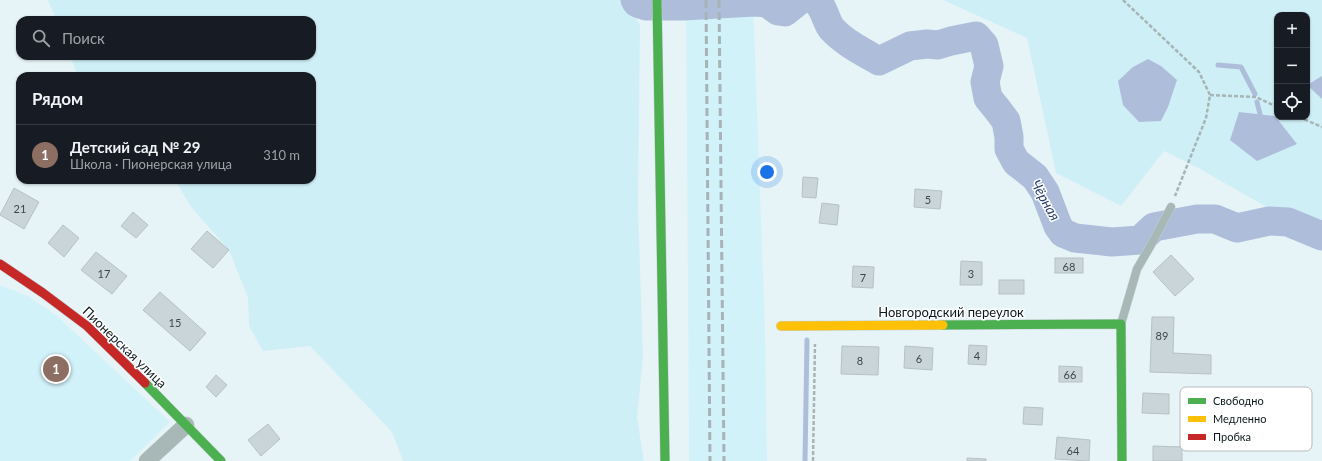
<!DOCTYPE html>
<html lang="ru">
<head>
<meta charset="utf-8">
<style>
	:root { --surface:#171b24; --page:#242831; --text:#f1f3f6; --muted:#9ea1a6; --line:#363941; --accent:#7c3aed }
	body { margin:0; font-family:Lato,sans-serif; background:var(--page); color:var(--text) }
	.controls { position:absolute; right:12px; top:12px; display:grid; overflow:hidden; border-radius:8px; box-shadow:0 1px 3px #0004 }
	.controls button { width:36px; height:36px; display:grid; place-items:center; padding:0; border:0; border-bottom:1px solid var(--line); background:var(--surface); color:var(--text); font:20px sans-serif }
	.you { position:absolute; left:767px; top:172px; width:14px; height:14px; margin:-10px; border:3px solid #fff; border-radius:50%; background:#1a73e8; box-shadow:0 0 0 6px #1a73e833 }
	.badge { display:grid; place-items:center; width:26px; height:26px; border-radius:50%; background:var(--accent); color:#fff; font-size:13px; font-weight:700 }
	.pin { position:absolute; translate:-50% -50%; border:2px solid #fff; box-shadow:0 1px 4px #0006 }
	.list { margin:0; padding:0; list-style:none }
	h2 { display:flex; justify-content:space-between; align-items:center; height:52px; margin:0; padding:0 16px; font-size:17px }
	h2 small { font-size:13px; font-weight:400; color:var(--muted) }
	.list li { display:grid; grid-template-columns:26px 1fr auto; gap:12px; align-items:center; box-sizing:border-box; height:60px; padding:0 16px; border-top:1px solid var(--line) }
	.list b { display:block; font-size:15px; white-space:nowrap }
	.list p { margin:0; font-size:13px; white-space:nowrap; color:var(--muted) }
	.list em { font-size:13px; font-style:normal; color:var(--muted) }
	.icon { flex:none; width:22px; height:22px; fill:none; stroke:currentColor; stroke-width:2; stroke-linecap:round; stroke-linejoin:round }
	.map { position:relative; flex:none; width:1322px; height:461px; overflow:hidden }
	.search { position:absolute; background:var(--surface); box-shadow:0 1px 3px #0004; left:16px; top:16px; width:300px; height:44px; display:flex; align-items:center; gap:10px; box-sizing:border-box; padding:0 14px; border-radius:12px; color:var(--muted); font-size:15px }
	.panel { position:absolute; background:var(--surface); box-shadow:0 1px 3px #0004; left:16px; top:72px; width:300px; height:112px; border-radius:12px }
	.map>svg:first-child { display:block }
	.built { fill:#d2f2fa }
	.green { fill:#cfeff7; fill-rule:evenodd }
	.water { fill:#aebeda }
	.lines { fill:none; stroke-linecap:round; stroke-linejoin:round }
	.stream { stroke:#aebeda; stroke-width:5 }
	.river { stroke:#aebeda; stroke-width:29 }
	.building { fill:#cad5da; stroke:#b6c0c5 }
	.lane-casing { stroke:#c5d0d2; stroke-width:9 }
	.street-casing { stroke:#c5d0d2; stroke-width:17 }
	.fast-casing { stroke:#c5d0d2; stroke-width:10 }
	.slow-casing { stroke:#c5d0d2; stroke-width:10 }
	.jam-casing { stroke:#c5d0d2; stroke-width:10 }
	.path { stroke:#a7b4b5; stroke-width:2.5; stroke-dasharray:4 2; stroke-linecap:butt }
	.lane { stroke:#a7b8b7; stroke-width:8 }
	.street { stroke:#a7b8b7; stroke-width:16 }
	.fast { stroke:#4caf50; stroke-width:9 }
	.slow { stroke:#ffc107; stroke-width:9 }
	.jam { stroke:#c62828; stroke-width:9 }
	.rail { stroke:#a7b3b6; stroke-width:3; stroke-dasharray:8 4; stroke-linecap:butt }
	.labels { text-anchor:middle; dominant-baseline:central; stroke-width:3; stroke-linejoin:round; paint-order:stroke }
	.number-label { font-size:11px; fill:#3a474b }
	.street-label { font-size:13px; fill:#0a181b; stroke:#fff }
	.water-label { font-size:14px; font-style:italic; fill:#2b4071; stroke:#fff }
	.key { fill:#fff; stroke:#b6babb; stroke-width:1 }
	.key-label { font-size:11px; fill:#0a181b }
</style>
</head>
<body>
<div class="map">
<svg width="1322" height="461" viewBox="0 0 1322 461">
	<rect width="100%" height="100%" fill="#e7f4f7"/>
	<g class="built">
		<path d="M686 0H753L765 327 767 461H689Z"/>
		<path d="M0 285 28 296 56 315 170 422 130 461H0Z"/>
	</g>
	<g class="green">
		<path d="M48 0H627L640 25 638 206 643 358 637 417 644 461H403L392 432 310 346 263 351 249 326 248 298 229 250 191 207 175 180H312V76H78L70 56H312V20H56Z"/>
		<path d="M943 0H1322V76L1308 85 1322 99V239L1200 169 1164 151 1121 206 1056 173 1027 38ZM1277 15H1307V117H1277Z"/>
	</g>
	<g class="water">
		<path d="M1148 59 1161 66 1177 80 1168 107 1161 121 1139 122 1123 105 1118 81 1133 67Z"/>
		<path d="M1322 76V99L1307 85Z"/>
		<path d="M1239 112 1275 116 1297 144 1257 161 1230 140Z"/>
	</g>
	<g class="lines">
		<g class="stream">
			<path d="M1218 65 1241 67 1255 94"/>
			<path d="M1257 102 1260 114"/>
			<path d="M805 461 807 340"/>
		</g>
		<g class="river">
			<path d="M635 0 637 3 646 6H684L754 2 767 3 778 11 785 12 800 0"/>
			<path d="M814 0C825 6 825 21 832 29 845 43 863 52 879 61L910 46 927 44 938 45 951 41 976 36 984 45 989 66 985 82 988 98 997 109 1006 121 1009 137V149L1016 162 1035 177 1045 192 1058 226 1063 233 1075 238 1112 242 1140 240 1154 227 1197 219H1215L1237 228 1269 221 1288 222 1322 236"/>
		</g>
	</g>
	<g class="building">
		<path d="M803 177 818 178 816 198 802 197Z"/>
		<path d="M14 188 39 202 24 229 0 215Z"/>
		<path d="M915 189 942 191 940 209 914 207Z"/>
		<path d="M822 203 839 205 837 225 819 223Z"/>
		<path d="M133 212 148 225 136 238 121 226Z"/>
		<path d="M63 225 79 238 64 257 48 243Z"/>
		<path d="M207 231 229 250 213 268 191 249Z"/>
		<path d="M96 252 127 276 112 294 81 270Z"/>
		<path d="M1171 255 1194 279 1175 296 1153 272Z"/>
		<rect x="1055" y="258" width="28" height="15"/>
		<path d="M961 261 982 262V285H960Z"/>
		<path d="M853 266 874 267 873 288 852 287Z"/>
		<rect x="999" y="280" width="25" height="14"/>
		<path d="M160 292 206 333 190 351 143 310Z"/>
		<path d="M1152 317H1174L1173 353 1211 355V374L1150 372Z"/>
		<path d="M969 345 987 346 986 365 968 364Z"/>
		<path d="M842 346 879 347 878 375 841 374Z"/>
		<path d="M905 346 933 348 932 370 904 368Z"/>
		<path d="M1059 366 1082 367V382H1059Z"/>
		<path d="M216 375 227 385 216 397 206 387Z"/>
		<path d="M1143 393 1169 394V414L1142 413Z"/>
		<path d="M1024 407 1043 408 1042 425 1023 424Z"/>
		<path d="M268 424 280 439 261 456 248 440Z"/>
		<path d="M1057 437 1090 440 1089 461 1055 459Z"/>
		<path d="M1153 446 1182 447V461H1153Z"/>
		<path d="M967 458 986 459V461H967Z"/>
	</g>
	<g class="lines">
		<defs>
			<path id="lane" d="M1121 324 1137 269 1151 245 1171 207"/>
			<path id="street" d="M147 461 186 425"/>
			<g id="fast">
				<path d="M657 0 665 461"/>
				<path d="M943 325 1121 324 1122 461"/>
				<path d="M145 383 221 461"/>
			</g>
			<path id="slow" d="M781 326 943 325"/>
			<path id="jam" d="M0 264 43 293 87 326 145 383"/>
		</defs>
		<use href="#lane" class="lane-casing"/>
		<use href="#street" class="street-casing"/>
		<use href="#fast" class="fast-casing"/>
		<use href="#slow" class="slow-casing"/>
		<use href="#jam" class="jam-casing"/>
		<g class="path">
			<path d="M1123 0 1199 72 1210 95 1206 118 1175 196"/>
			<path d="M1210 95 1256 97 1277 107"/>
			<path d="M1299 117 1322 127"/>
			<path d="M813 461 815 344"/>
		</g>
		<use href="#lane" class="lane"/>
		<use href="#street" class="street"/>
		<use href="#fast" class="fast"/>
		<use href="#slow" class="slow"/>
		<use href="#jam" class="jam"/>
		<g class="rail">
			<path d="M706 0 710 461"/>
			<path d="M719 0 724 461"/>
		</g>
	</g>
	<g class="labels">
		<g class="number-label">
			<text x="928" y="199">5</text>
			<text x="20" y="208">21</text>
			<text x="1069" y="266">68</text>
			<text x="104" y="273">17</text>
			<text x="971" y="273">3</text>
			<text x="863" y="277">7</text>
			<text x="175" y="322">15</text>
			<text x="1162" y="335">89</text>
			<text x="977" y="355">4</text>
			<text x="919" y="358">6</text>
			<text x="860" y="360">8</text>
			<text x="1070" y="374">66</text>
			<text x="1073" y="450">64</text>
		</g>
		<g class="street-label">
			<text x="951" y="312">Новгородский переулок</text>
			<text transform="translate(125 347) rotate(44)">Пионерская улица</text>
		</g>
		<g class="water-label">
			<text transform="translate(1046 200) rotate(61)">Чёрная</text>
		</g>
	</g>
	<rect x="1180" y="387" width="132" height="64" rx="6" class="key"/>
	<rect x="1188" y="398" width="18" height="6" fill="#4caf50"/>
	<rect x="1188" y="416" width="18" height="6" fill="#ffc107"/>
	<rect x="1188" y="434" width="18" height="6" fill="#c62828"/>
	<g class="key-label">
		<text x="1213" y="405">Свободно</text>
		<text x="1213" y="423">Медленно</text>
		<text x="1213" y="441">Пробка</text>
	</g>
</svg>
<div class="controls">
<button>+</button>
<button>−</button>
<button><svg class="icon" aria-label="locate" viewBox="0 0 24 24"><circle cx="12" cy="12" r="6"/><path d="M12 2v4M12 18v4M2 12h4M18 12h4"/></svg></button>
</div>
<div class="you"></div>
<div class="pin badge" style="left:56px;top:369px;background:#8d6e63">1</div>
<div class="search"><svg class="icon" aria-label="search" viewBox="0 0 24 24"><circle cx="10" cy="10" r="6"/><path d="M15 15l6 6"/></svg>Поиск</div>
<section class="panel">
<h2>Рядом<small></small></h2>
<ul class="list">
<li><span class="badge" style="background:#8d6e63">1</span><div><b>Детский сад № 29</b><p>Школа · Пионерская улица</p></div><em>310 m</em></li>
</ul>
</section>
</div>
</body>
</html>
